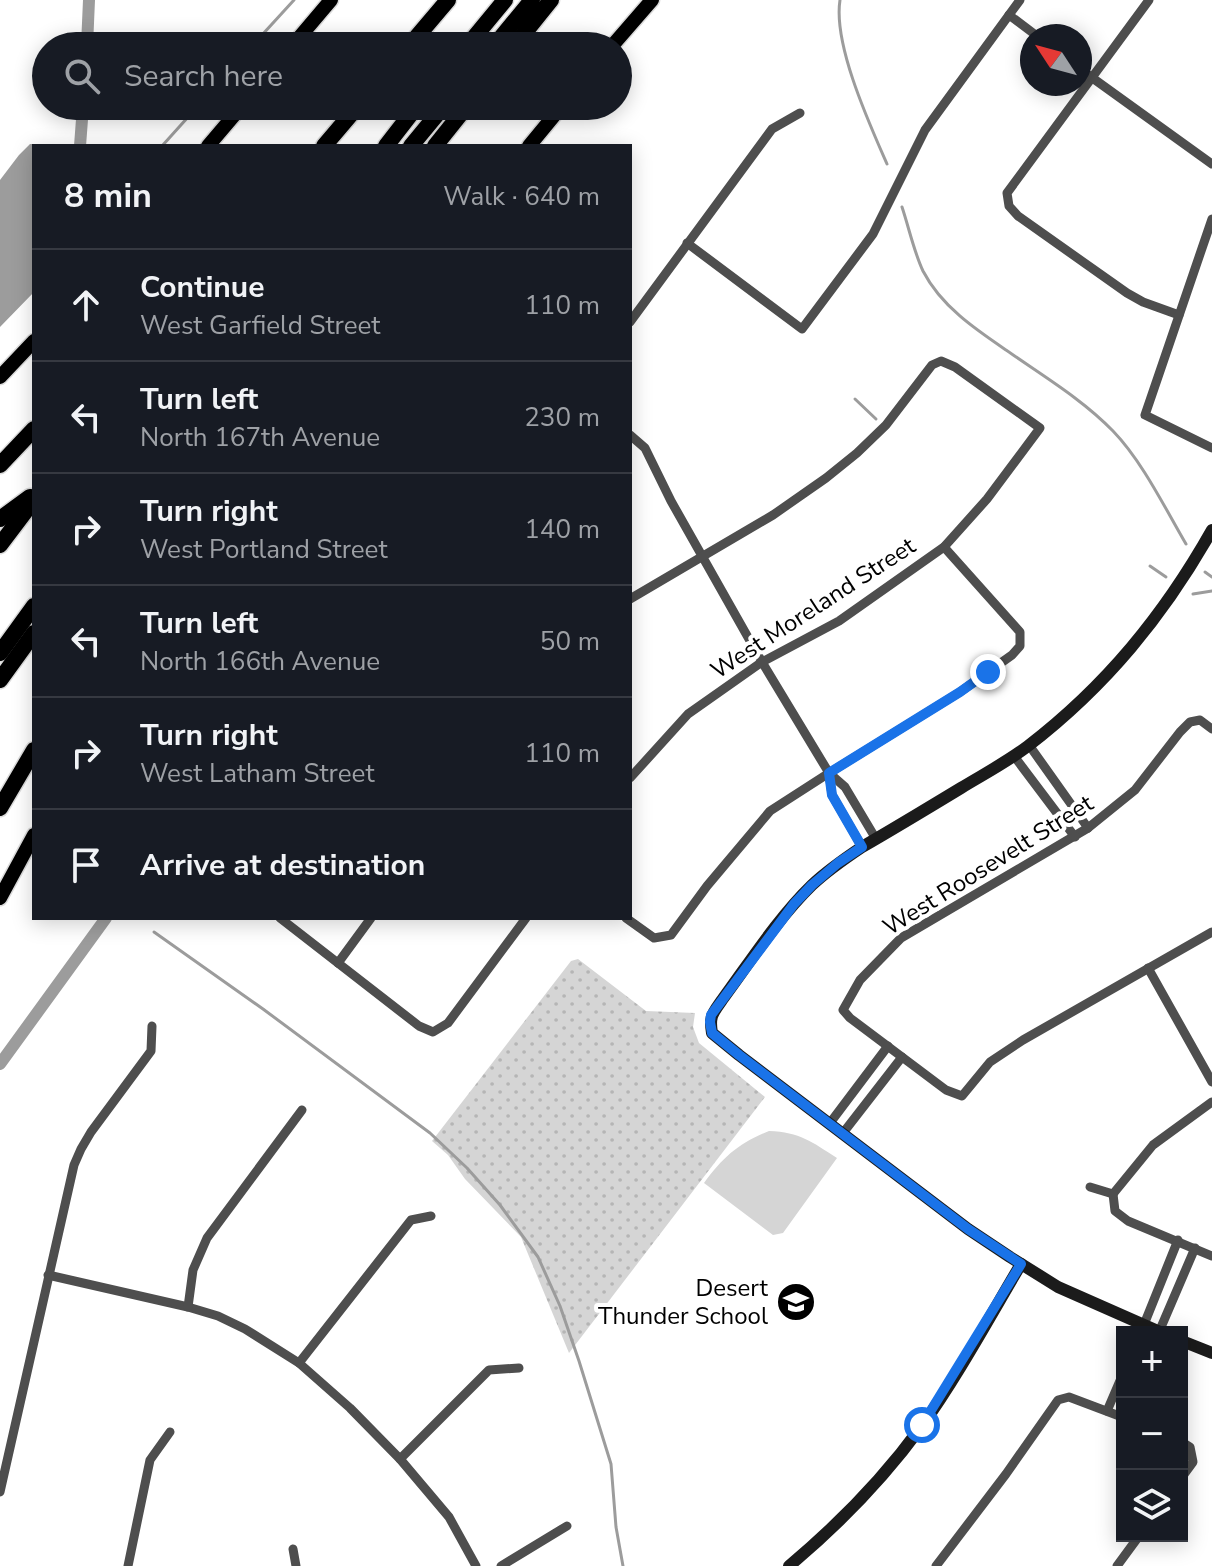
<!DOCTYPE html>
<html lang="en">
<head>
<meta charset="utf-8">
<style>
	:root { --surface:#171b24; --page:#242831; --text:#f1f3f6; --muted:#9ea1a6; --line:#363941 }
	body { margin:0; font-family:"Nunito Sans",sans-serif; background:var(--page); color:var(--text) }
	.controls { position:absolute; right:24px; bottom:24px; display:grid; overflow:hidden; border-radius:0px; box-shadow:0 4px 20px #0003 }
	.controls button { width:72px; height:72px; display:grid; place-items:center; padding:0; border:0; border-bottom:2px solid var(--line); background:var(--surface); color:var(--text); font:40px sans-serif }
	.compass { position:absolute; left:1020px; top:24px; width:72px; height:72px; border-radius:50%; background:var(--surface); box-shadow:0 4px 20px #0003; rotate:306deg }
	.stop { position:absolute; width:24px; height:24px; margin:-18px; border:6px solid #1a73e8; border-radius:50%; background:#fff }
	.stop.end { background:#1a73e8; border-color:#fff; box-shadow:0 2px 8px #0008 }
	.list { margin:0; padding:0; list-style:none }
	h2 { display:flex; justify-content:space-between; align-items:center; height:104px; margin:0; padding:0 32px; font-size:34px }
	h2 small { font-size:26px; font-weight:400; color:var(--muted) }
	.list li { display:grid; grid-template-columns:52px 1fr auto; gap:24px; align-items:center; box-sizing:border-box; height:112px; padding:0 32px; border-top:2px solid var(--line) }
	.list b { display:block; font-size:30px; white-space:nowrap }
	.list p { margin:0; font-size:26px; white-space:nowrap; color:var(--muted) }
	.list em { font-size:26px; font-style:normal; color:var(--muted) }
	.icon { flex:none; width:44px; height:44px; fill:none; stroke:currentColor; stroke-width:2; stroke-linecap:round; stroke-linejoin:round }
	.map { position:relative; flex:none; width:1212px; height:1566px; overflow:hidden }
	.search { position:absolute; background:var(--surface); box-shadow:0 4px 20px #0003; left:32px; top:32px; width:600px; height:88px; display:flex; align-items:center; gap:20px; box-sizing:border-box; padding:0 28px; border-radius:44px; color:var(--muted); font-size:30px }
	.panel { position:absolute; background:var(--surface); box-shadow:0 4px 20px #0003; left:32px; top:144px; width:600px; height:776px; border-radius:0px }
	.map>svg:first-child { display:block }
	.green { fill:#d5d5d5 }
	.park { fill:url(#park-dots) }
	.water { fill:#9c9c9c }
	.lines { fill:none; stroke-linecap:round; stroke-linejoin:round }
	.stream { stroke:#9c9c9c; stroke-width:3 }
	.canal { stroke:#9c9c9c; stroke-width:12 }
	.primary-casing { stroke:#dbdbdb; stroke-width:17 }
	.highway-casing { stroke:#dbdbdb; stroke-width:19 }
	.street { stroke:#4e4e4e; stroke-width:9 }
	.secondary { stroke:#1b1b1b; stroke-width:12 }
	.primary { stroke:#000; stroke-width:14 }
	.highway { stroke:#000; stroke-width:16 }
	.route { stroke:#1a73e8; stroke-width:10 }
	.labels { text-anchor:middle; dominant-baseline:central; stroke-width:8; stroke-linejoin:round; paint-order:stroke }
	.street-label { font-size:24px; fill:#000; stroke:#fff }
	.poi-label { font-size:24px; fill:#000; stroke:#fff; text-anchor:end }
</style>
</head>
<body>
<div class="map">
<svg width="1212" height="1566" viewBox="0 0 1212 1566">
	<defs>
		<pattern id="park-dots" width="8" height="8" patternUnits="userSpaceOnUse" patternTransform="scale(2)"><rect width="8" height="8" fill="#d5d5d5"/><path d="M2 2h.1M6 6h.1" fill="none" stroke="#b5b5b5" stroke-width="1.8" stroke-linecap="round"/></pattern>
	</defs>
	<rect width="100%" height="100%" fill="#fff"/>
	<path class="green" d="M769 1131C800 1132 812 1142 837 1158L783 1233 773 1235 704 1183C723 1157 739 1143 769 1131Z"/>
	<path class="park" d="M578 959 646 1011 695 1013 693 1027 699 1043 765 1097 569 1353 521 1237 465 1179 448 1155 432 1141 571 961Z"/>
	<path class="water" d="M30 144H39L41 146H34V292L0 327V180L19 155Z"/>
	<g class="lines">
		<g class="stream">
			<path d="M840 0C833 44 869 123 887 164"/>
			<path d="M252 46 294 0"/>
			<path d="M162 146 198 106"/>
			<path d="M902 207C909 228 914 252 923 271 941 306 975 329 1006 350 1043 376 1082 399 1113 431 1142 461 1165 508 1186 544"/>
			<path d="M855 399 876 419"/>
			<path d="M1150 566 1166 577"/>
			<path d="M1205 572 1212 577"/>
			<path d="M1193 594 1212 591"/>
			<path d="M154 932 263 1009 430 1133 467 1168 500 1205 538 1257 560 1306 579 1361 611 1464 616 1527 623 1566"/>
		</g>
		<g class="canal">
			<path d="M87 46 89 0"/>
			<path d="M80 146 83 106"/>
			<path d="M0 1064 106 918"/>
		</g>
		<defs>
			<g id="primary">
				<path d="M292 46 331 0"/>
				<path d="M612 46 652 0"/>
				<path d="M208 146 242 106"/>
				<path d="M529 146 562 106"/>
				<path d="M0 377 34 341"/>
				<path d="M0 898 34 835"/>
			</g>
			<g id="highway">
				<path d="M409 46 448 0"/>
				<path d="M467 46 505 0"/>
				<path d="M494 46 532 0"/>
				<path d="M514 46 551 0"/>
				<path d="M324 146 358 106"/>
				<path d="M386 146 417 106"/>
				<path d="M411 146 444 106"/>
				<path d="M435 146 467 106"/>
				<path d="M0 465 34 429"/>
				<path d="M0 519 30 497"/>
				<path d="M0 545 34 500"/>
				<path d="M0 653 34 606"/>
				<path d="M0 680 34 633"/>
				<path d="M0 808 34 750"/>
			</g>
		</defs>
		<use href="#primary" class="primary-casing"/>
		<use href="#highway" class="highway-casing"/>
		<g class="street">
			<path d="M1149 0 1007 193 1009 206 1018 216 1127 293 1143 302 1179 315"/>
			<path d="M1009 15 1037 36"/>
			<path d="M1080 69 1212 164"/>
			<path d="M1212 219 1145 415 1212 448"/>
			<path d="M687 243 802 329 873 234 925 130 1020 0"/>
			<path d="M630 322 772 129 800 113"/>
			<path d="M630 435 645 448 671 501 762 662 829 773 845 787 876 839"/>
			<path d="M630 599 773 515 826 478 857 453 886 425 932 365 941 361 955 367 1040 428 987 499 944 547 839 621 762 662 688 714 630 778"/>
			<path d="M1212 729 1200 720 1190 722 1180 732 1135 790 1088 828 901 938 860 980 843 1010 850 1018 946 1090 962 1096 990 1062 1023 1040 1212 932"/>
			<path d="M1029 745 1088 828"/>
			<path d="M1014 756 1075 837"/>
			<path d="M829 773 832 795 862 847"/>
			<path d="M280 918 419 1026 433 1032 448 1023 526 918"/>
			<path d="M626 918 654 938 671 935 707 886 770 811 829 773 960 692 1012 655 1020 646V632L944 547"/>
			<path d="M338 963 371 918"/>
			<path d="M1148 968 1212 1082"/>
			<path d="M830 1123 888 1046"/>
			<path d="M843 1133 902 1057"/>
			<path d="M1090 1187 1113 1194"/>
			<path d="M1113 1194 1153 1145 1212 1102"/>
			<path d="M1113 1194 1115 1211 1128 1221 1212 1256"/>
			<path d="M48 1275 188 1307 218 1316 245 1329 299 1363 350 1408 400 1459 449 1517 476 1566"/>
			<path d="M188 1307 193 1270 207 1238 302 1110"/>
			<path d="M1141 1332 1178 1240"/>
			<path d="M1159 1332 1195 1248"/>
			<path d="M299 1363 411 1220 431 1216"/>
			<path d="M1107 1411 1122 1376"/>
			<path d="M1182 1442 1190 1447 1193 1462 1182 1477"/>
			<path d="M400 1459 489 1370 519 1368"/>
			<path d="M0 1492 74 1165 81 1149 91 1132 151 1051 152 1026"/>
			<path d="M293 1549 296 1566"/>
			<path d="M128 1566 150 1460 170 1432"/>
			<path d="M501 1566 567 1526"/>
			<path d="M936 1566 1006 1474 1058 1400 1069 1397 1122 1417"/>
			<path d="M1117 1566 1139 1536"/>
		</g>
		<g class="secondary">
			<path d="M1160 1332 1058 1287 1010 1257 968 1229 739 1055 712 1033C709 1016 713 1013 722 1000 750 962 778 918 812 885 827 871 844 859 862 847 895 828 928 808 961 788 984 774 1007 762 1028 746 1106 686 1164 615 1212 530"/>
			<path d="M1182 1341 1212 1353"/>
			<path d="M789 1566C838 1525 883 1479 921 1427 957 1377 989 1318 1021 1264"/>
		</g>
		<use href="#primary" class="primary"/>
		<use href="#highway" class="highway"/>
	</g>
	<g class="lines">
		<path class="route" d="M922 1425 1021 1264 968 1229 739 1055 712 1033 710 1022 711 1015 794 904 812 885 838 863 862 847 832 795 829 773 960 692 988 672"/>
	</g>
	<defs>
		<symbol id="school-disc" viewBox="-11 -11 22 22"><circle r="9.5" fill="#000" stroke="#fff"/><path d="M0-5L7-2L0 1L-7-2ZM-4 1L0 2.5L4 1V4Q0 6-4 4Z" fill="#fff"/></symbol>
	</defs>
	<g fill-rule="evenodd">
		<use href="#school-disc" x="774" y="1280" width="44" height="44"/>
	</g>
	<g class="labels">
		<g class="street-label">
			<text transform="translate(813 608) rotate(-33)">West Moreland Street</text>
			<text transform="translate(988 865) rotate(-32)">West Roosevelt Street</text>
		</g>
		<g class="poi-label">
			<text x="768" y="1288">Desert<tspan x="768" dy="28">Thunder School</tspan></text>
		</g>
	</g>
</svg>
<div class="controls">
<button>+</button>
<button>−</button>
<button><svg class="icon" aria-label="layers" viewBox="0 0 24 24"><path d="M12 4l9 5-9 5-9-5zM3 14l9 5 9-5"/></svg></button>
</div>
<svg class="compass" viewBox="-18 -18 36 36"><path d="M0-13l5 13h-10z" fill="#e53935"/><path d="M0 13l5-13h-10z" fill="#9ea1a6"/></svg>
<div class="stop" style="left:922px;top:1425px"></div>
<div class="stop end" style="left:988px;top:672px"></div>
<div class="search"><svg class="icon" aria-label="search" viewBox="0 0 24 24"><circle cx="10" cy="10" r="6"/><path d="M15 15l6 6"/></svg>Search here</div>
<section class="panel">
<h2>8 min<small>Walk · 640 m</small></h2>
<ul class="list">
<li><svg class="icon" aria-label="ahead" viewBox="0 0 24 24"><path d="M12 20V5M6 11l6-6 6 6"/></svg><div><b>Continue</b><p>West Garfield Street</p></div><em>110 m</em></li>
<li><svg class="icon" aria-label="left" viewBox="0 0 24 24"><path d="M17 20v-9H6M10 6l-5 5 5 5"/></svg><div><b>Turn left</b><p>North 167th Avenue</p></div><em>230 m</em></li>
<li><svg class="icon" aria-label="right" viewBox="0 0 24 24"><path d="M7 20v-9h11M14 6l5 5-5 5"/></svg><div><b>Turn right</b><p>West Portland Street</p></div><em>140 m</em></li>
<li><svg class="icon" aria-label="left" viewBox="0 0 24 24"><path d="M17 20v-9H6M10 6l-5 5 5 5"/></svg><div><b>Turn left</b><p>North 166th Avenue</p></div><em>50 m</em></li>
<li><svg class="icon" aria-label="right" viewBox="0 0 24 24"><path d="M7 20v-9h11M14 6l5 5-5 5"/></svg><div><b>Turn right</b><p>West Latham Street</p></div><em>110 m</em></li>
<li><svg class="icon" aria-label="arrive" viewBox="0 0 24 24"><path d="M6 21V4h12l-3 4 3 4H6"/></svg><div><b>Arrive at destination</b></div></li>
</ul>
</section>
</div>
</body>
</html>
